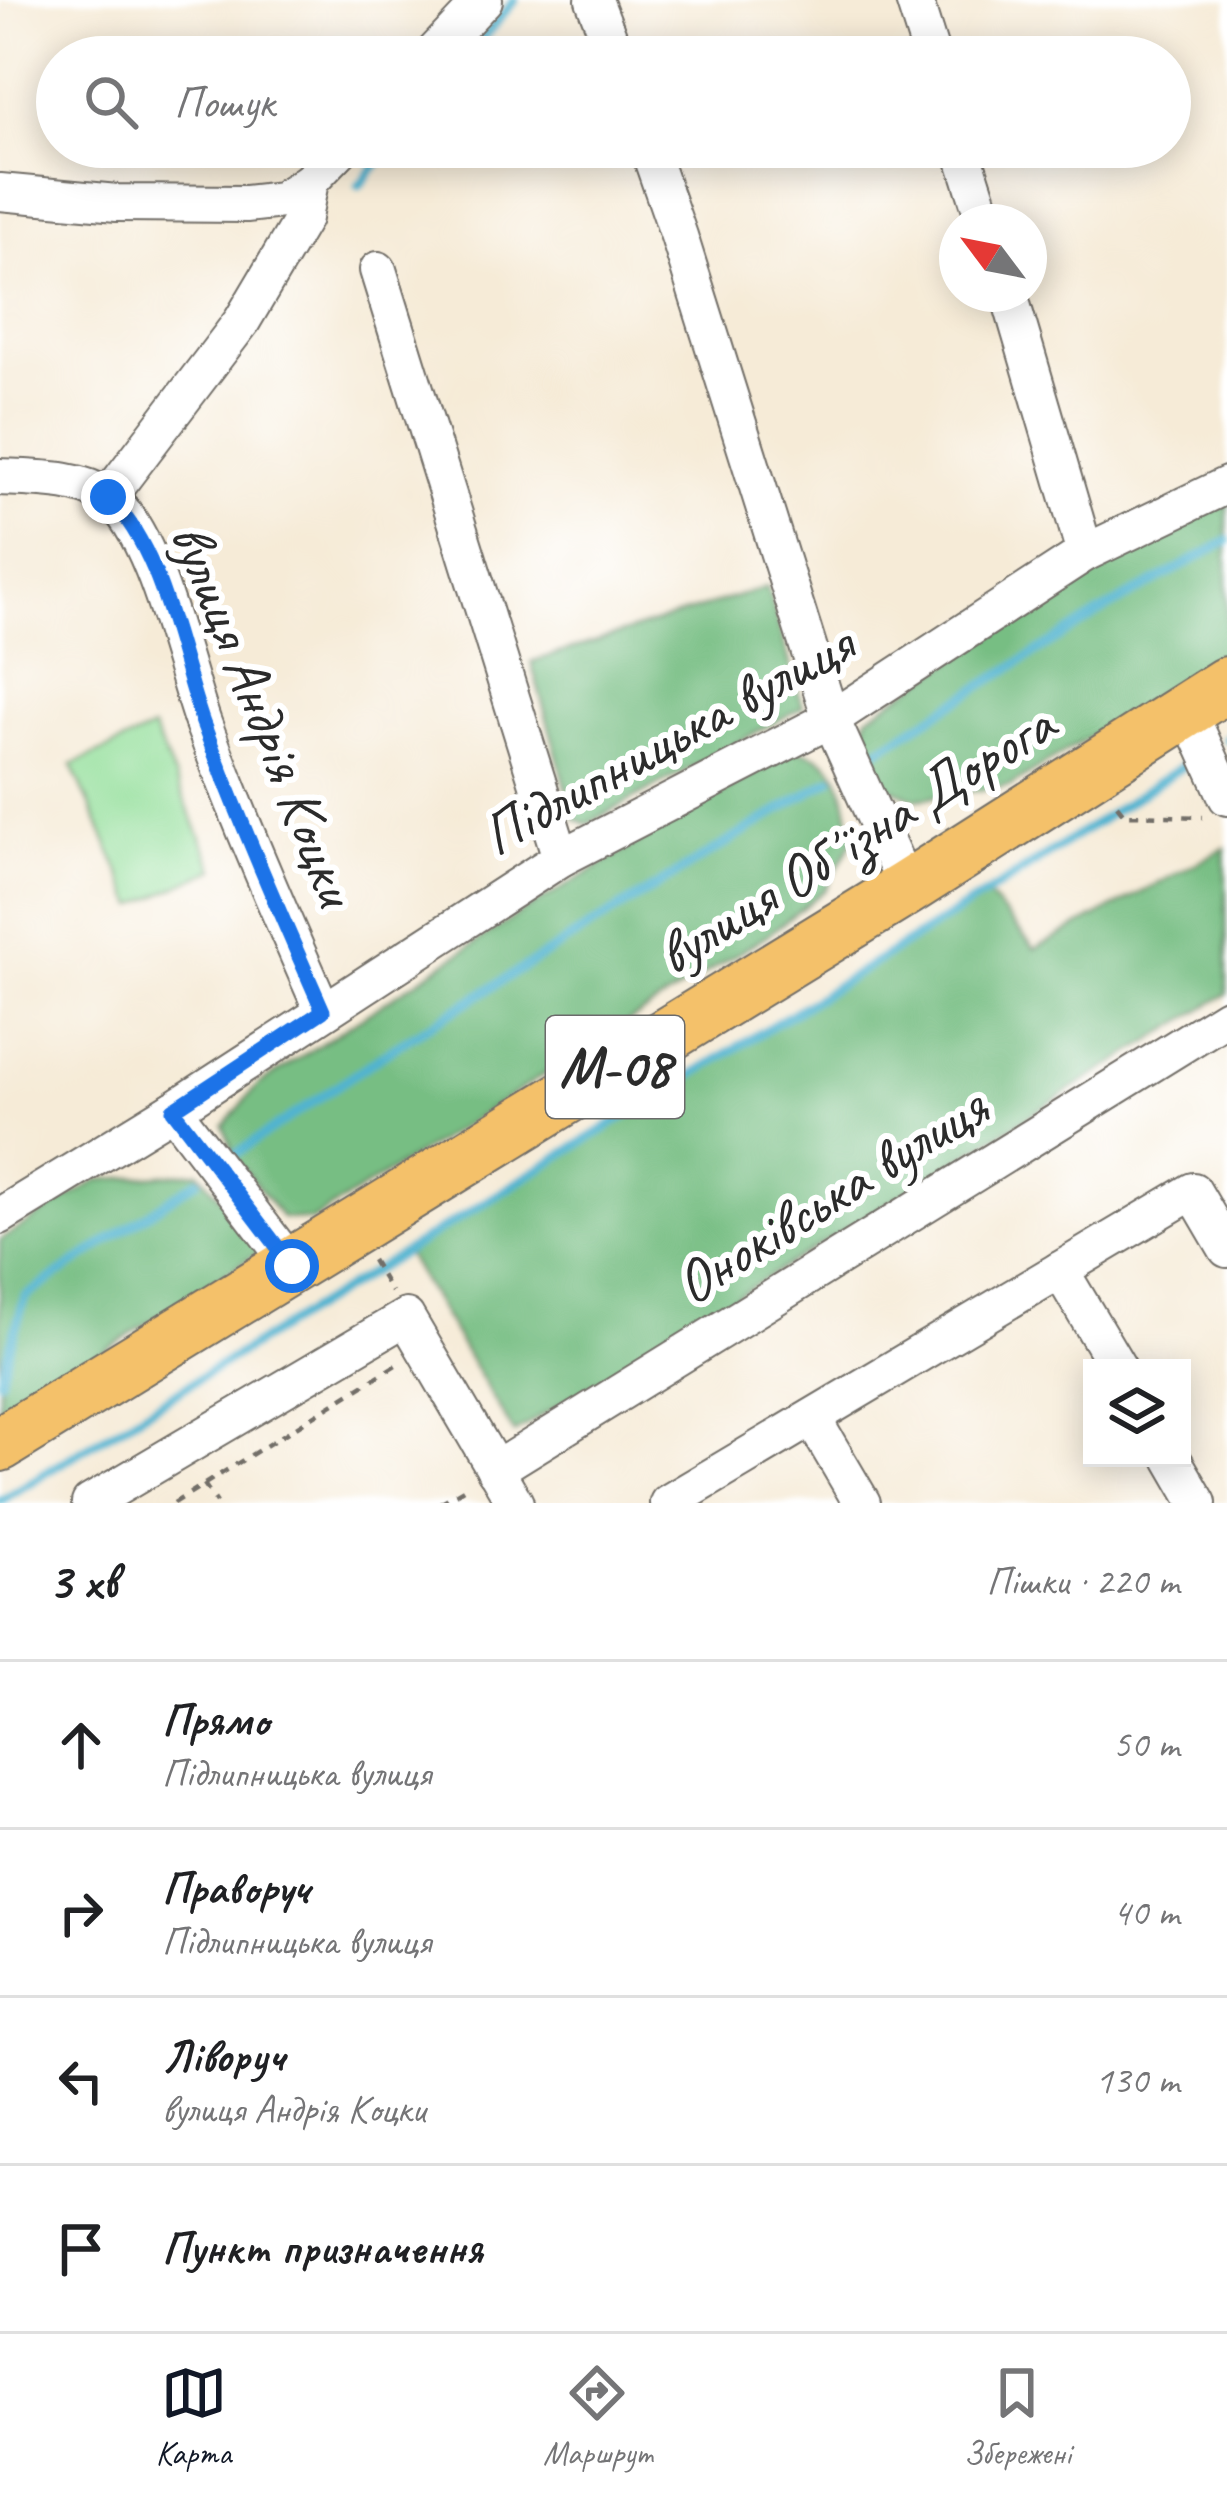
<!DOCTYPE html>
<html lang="uk">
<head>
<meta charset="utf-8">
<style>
	:root { --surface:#fff; --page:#f2f2f2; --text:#202124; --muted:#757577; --line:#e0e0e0; --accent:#111827 }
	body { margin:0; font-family:Caveat,sans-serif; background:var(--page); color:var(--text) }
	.controls { position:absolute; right:36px; bottom:36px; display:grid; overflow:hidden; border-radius:0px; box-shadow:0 6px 30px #0003 }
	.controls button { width:108px; height:108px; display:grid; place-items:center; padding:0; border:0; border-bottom:3px solid var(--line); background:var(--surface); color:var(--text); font:60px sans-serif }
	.compass { position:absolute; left:939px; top:204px; width:108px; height:108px; border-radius:50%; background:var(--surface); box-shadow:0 6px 30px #0003; rotate:302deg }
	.stop { position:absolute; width:36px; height:36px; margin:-27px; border:9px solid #1a73e8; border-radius:50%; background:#fff }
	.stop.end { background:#1a73e8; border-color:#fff; box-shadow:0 3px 12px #0008 }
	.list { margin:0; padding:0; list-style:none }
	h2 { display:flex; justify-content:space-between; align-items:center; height:156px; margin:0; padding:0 48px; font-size:51px }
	h2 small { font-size:39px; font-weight:400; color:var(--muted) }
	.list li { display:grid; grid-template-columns:78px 1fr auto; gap:36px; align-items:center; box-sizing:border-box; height:168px; padding:0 48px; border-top:3px solid var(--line) }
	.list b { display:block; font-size:45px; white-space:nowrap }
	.list p { margin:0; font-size:39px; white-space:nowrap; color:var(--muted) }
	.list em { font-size:39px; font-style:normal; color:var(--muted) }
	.icon { flex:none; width:66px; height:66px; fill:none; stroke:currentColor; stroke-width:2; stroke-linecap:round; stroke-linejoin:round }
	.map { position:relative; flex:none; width:1227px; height:1503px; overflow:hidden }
	.search { position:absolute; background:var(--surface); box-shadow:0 6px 30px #0003; left:36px; right:36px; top:36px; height:132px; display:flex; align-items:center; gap:30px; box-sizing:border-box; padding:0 42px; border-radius:66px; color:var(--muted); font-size:45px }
	.sheet { height:828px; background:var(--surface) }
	nav { display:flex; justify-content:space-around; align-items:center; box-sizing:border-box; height:168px; border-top:3px solid var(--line); background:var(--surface); font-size:33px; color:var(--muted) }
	nav a { display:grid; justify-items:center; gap:6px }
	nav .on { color:var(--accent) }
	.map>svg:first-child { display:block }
	.green { fill:#94df9b; stroke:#608563; stroke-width:3 }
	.forest { fill:#77be83; stroke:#517457; stroke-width:3 }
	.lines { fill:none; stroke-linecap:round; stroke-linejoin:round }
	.stream { stroke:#51b4d0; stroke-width:9 }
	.minor-casing { stroke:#726e67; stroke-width:40 }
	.highway-casing { stroke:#726e67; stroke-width:58 }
	.path { stroke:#726e67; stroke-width:4.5; stroke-dasharray:9 9; stroke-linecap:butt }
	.minor { stroke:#fff; stroke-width:36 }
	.highway { stroke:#f4c16a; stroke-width:54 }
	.route { stroke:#1a73e8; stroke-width:15 }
	.labels { text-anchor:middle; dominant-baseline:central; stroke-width:12; stroke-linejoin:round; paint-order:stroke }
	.shield { fill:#fff; stroke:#6b6b6b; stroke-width:3 }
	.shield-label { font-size:57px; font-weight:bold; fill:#2b2b2b }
	.street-label { font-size:60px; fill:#2b2b2b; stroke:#fff }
</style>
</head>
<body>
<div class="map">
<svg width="1227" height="1503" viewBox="0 0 1227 1503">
	<rect width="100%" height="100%" fill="#fff"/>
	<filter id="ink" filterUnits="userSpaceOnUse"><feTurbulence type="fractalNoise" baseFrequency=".00833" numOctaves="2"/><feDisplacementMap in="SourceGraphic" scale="24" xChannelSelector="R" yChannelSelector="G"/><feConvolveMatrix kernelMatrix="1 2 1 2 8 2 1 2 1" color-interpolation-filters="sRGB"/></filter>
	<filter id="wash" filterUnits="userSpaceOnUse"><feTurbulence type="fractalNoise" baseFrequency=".004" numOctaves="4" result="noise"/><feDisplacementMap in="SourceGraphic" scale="48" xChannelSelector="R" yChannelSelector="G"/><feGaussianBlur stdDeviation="2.7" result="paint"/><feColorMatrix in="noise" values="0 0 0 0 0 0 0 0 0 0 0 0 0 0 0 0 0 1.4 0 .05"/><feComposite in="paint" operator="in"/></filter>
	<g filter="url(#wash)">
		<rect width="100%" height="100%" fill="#f6ebd7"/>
		<path class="green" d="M153 729 215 869 135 906 72 765Z"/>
		<g class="forest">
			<path d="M1227 503V651L1010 786 916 799 881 784 858 751 868 716 1118 554Z"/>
			<path d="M767 587 803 707 587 824 575 819 531 662Z"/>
			<path d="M794 750C846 756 844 796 853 840L825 890 770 933 311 1221 282 1218 235 1158 224 1126 258 1085 521 913Z"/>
			<path d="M1225 848 1227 994 514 1433 405 1252 988 896 1035 949Z"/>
			<path d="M199 1172 264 1249 0 1417V1240L98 1180Z"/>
		</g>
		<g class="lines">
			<g class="stream">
				<path d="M467 57 515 0"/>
				<path d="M359 186 391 147"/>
				<path d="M1226 739 1227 738"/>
				<path d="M873 753 1101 612 1227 541"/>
				<path d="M236 1154 396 1046 831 779"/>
				<path d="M0 1380 25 1297 198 1180"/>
				<path d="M0 1501 1012 878 1186 764"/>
			</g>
		</g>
	</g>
	<g filter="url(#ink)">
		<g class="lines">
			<defs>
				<g id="minor">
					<path d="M594 0 616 57"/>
					<path d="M914 0 932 57"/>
					<path d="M430 57 484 0"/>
					<path d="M648 147 679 236 831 719 907 888"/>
					<path d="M961 147 985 222"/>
					<path d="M0 192 117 203 246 204 282 200 310 181"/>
					<path d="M378 270 561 858"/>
					<path d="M1009 294 1085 553"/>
					<path d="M0 477C34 479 78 477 107 497 154 528 183 668 203 723 239 820 281 916 323 1011"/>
					<path d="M108 497 242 321 303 218 310 181 343 147"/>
					<path d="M1187 709 1227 797"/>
					<path d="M173 1110 292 1266"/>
					<path d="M0 1216 173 1110 561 858 831 719 1085 553 1227 485"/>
					<path d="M1060 1270 1118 1368"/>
					<path d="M812 1418 862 1503"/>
					<path d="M1172 1458 1198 1503"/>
					<path d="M495 1470 1227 1017"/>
					<path d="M90 1503 406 1317 515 1503"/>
					<path d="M668 1503 1193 1191 1227 1249"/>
				</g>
				<path id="highway" d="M0 1444 907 888 1227 684"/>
			</defs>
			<use href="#minor" class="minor-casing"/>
			<use href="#highway" class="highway-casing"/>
			<g class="path">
				<path d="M1117 805 1125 815 1203 817"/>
				<path d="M372 1260 391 1292"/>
				<path d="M204 1484 217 1503"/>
				<path d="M174 1503 399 1363"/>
				<path d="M440 1503 470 1485"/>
			</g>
			<use href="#minor" class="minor"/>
			<use href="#highway" class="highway"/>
		</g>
	</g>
	<g class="lines" filter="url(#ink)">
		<path class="route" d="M108 497C163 550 178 653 203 723 239 820 281 916 323 1011L173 1110 292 1266"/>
	</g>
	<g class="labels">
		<rect class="shield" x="546" y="1016" width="138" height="102" rx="9"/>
		<g class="shield-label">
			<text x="615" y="1067">М-08</text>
		</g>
		<g class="street-label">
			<text transform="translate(264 713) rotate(68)">вулиця Андрія Коцки</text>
			<text transform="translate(667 739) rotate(-29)">Підлипницька вулиця</text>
			<text transform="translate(855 839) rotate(-32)">вулиця Обʼїзна Дорога</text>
			<text transform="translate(831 1195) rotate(-32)">Оноківська вулиця</text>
		</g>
	</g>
</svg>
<div class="controls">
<button><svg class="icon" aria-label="layers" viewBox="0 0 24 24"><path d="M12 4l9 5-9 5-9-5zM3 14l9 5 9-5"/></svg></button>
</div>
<svg class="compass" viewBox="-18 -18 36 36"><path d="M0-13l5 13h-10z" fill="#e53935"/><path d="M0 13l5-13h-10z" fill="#757577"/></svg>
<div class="stop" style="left:292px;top:1266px"></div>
<div class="stop end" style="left:108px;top:497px"></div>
<div class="search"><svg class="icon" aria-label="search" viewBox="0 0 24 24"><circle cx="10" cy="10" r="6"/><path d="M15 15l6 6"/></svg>Пошук</div>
</div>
<section class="sheet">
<h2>3 хв<small>Пішки · 220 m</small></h2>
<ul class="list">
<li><svg class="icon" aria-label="ahead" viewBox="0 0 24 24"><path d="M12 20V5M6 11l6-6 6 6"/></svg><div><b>Прямо</b><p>Підлипницька вулиця</p></div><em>50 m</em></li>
<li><svg class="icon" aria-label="right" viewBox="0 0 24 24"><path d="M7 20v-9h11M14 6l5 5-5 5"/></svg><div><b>Праворуч</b><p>Підлипницька вулиця</p></div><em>40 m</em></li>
<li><svg class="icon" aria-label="left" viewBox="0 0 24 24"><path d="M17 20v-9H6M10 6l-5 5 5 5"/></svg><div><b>Ліворуч</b><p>вулиця Андрія Коцки</p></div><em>130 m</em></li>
<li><svg class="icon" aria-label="arrive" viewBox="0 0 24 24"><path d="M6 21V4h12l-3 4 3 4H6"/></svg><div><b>Пункт призначення</b></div></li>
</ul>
</section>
<nav>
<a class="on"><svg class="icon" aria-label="map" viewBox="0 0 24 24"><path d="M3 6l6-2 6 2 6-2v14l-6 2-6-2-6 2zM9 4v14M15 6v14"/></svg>Карта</a>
<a><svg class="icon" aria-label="directions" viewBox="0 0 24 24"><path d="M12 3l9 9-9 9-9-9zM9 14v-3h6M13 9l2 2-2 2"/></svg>Маршрут</a>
<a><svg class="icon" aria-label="saved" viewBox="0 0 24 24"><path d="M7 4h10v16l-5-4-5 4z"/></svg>Збережені</a>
</nav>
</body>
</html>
